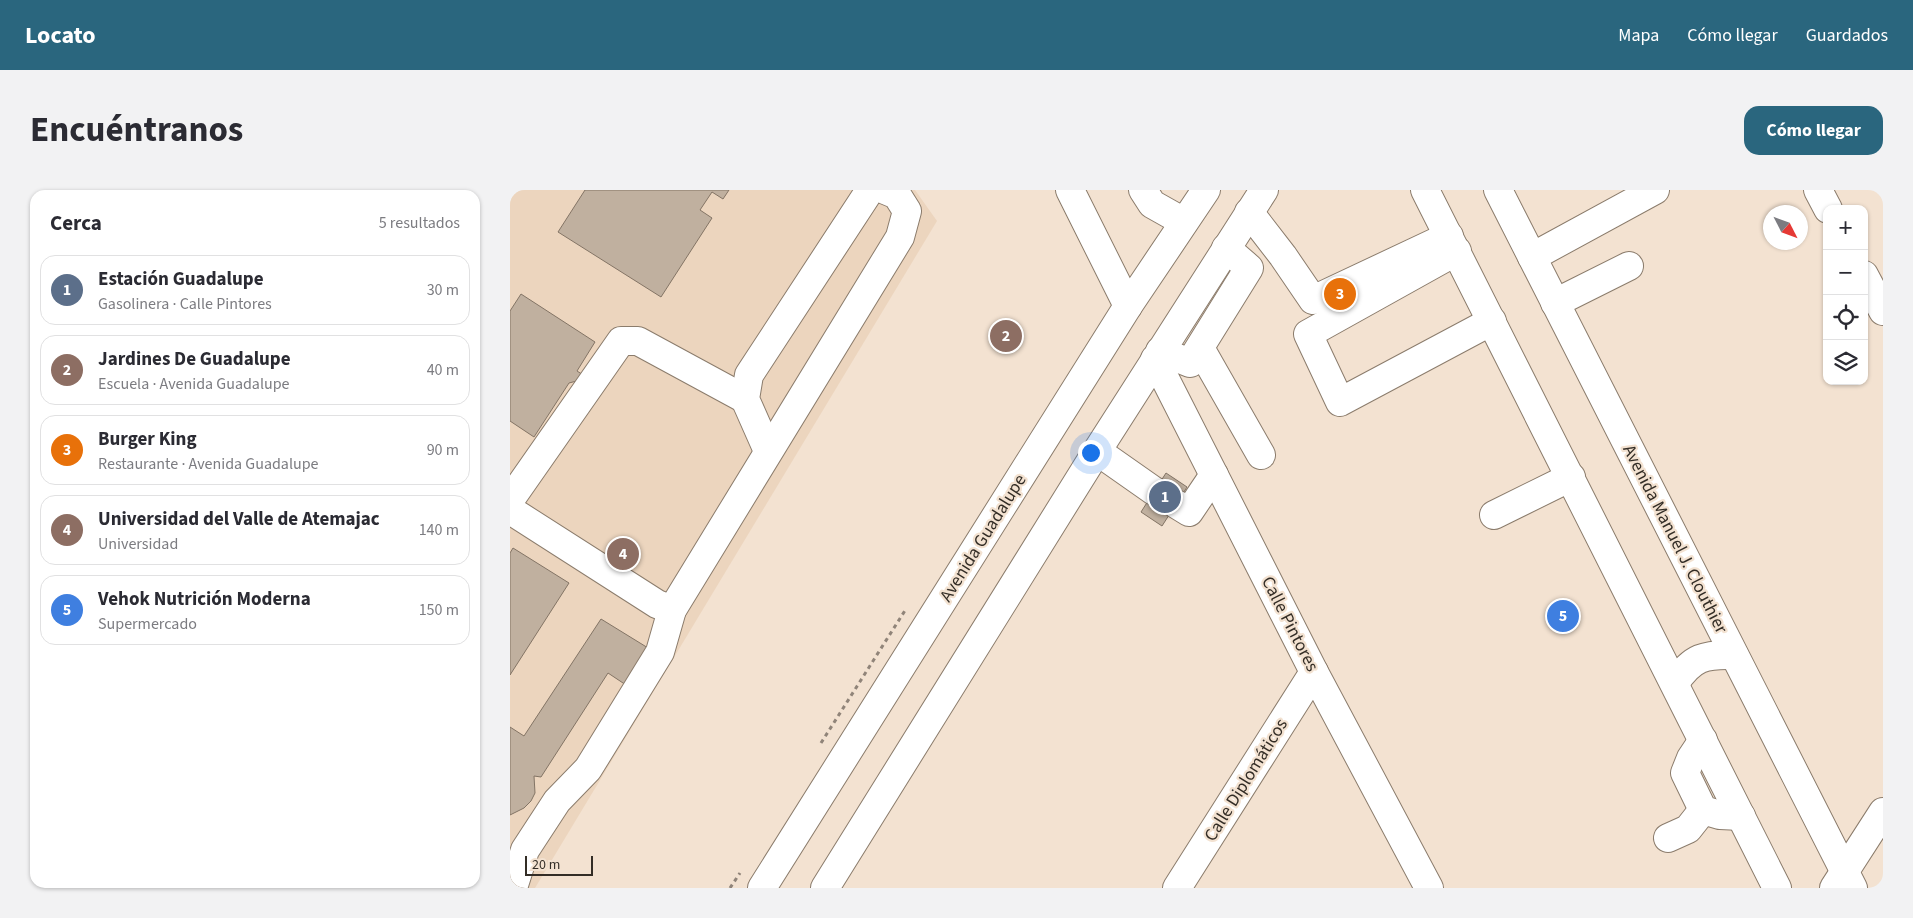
<!DOCTYPE html>
<html lang="es">
<head>
<meta charset="utf-8">
<style>
	:root { --surface:#fff; --page:#f2f2f3; --text:#2b2b33; --muted:#7c7c81; --line:#e1e1e2; --accent:#2a667e }
	body { margin:0; font-family:"Source Sans 3",sans-serif; background:var(--page); color:var(--text) }
	.controls { position:absolute; right:15px; top:15px; display:grid; overflow:hidden; border-radius:10px; box-shadow:0 1px 4px #0004 }
	.controls button { width:45px; height:45px; display:grid; place-items:center; padding:0; border:0; border-bottom:1px solid var(--line); background:var(--surface); color:var(--text); font:25px sans-serif }
	.compass { position:absolute; left:1253px; top:15px; width:45px; height:45px; border-radius:50%; background:var(--surface); box-shadow:0 1px 4px #0004; rotate:132deg }
	.scale { position:absolute; left:15px; bottom:12px; width:68px; box-sizing:border-box; padding-left:5px; border:2px solid #332d26; border-top:0; font-size:14px; line-height:18px; white-space:nowrap; color:#332d26; -webkit-text-stroke:4px #f3e2d1; paint-order:stroke }
	.you { position:absolute; left:580px; top:262px; width:18px; height:18px; margin:-12px; border:4px solid #fff; border-radius:50%; background:#1a73e8; box-shadow:0 0 0 8px #1a73e833 }
	.badge { display:grid; place-items:center; width:32px; height:32px; border-radius:50%; background:var(--accent); color:#fff; font-size:16px; font-weight:700 }
	.pin { position:absolute; translate:-50% -50%; border:2px solid #fff; box-shadow:0 1px 5px #0006 }
	.list { margin:0; padding:0; list-style:none }
	h2 { display:flex; justify-content:space-between; align-items:center; height:65px; margin:0; padding:0 20px; font-size:21px }
	h2 small { font-size:16px; font-weight:400; color:var(--muted) }
	.list li { display:grid; grid-template-columns:32px 1fr auto; gap:15px; align-items:center; box-sizing:border-box; height:70px; margin:0 10px 10px; padding:0 10px; border:1px solid var(--line); border-radius:15px }
	.list b { display:block; font-size:19px; white-space:nowrap }
	.list p { margin:0; font-size:16px; white-space:nowrap; color:var(--muted) }
	.list em { font-size:16px; font-style:normal; color:var(--muted) }
	.icon { flex:none; width:28px; height:28px; fill:none; stroke:currentColor; stroke-width:2; stroke-linecap:round; stroke-linejoin:round }
	.map { position:relative; flex:none; width:1373px; height:698px; overflow:hidden; border-radius:15px }
	header { display:flex; align-items:center; gap:30px; box-sizing:border-box; height:70px; padding:0 25px; background:var(--accent); color:#fff }
	header strong { font-size:24px }
	nav { display:flex; gap:28px; margin-inline-start:auto; font-size:18px }
	.intro { display:flex; align-items:center; justify-content:space-between; box-sizing:border-box; height:120px; padding:0 30px }
	h1 { margin:0; font-size:35px }
	.button { padding:12px 22px; border-radius:15px; background:var(--accent); color:#fff; font-size:18px; font-weight:700 }
	main { display:flex; gap:30px; padding:0 30px }
	aside { flex:1; background:var(--surface); border-radius:15px; box-shadow:0 1px 4px #0004 }
	.map>svg:first-child { display:block }
	.built { fill:#ecd5be }
	.building { fill:#c0b09f; stroke:#837465 }
	.lines { fill:none; stroke-linecap:round; stroke-linejoin:round }
	.minor-casing { stroke:#8b7c6c; stroke-width:30 }
	.major-casing { stroke:#8b7c6c; stroke-width:30 }
	.path { stroke:#908479; stroke-width:3; stroke-dasharray:4 4; stroke-linecap:butt }
	.minor { stroke:#fff; stroke-width:28 }
	.major { stroke:#fff; stroke-width:28 }
	.labels { text-anchor:middle; dominant-baseline:central; stroke-width:4.5; stroke-linejoin:round; paint-order:stroke }
	.street-label { font-size:18px; fill:#332d26; stroke:#f3e2d1 }
</style>
</head>
<body>
<header>
<strong>Locato</strong>
<nav><a>Mapa</a><a>Cómo llegar</a><a>Guardados</a></nav>
</header>
<div class="intro"><h1>Encuéntranos</h1><a class="button">Cómo llegar</a></div>
<main>
<aside>
<h2>Cerca<small>5 resultados</small></h2>
<ul class="list">
<li><span class="badge" style="background:#5c6f8a">1</span><div><b>Estación Guadalupe</b><p>Gasolinera · Calle Pintores</p></div><em>30 m</em></li>
<li><span class="badge" style="background:#8d6e63">2</span><div><b>Jardines De Guadalupe</b><p>Escuela · Avenida Guadalupe</p></div><em>40 m</em></li>
<li><span class="badge" style="background:#e8710a">3</span><div><b>Burger King</b><p>Restaurante · Avenida Guadalupe</p></div><em>90 m</em></li>
<li><span class="badge" style="background:#8d6e63">4</span><div><b>Universidad del Valle de Atemajac</b><p>Universidad</p></div><em>140 m</em></li>
<li><span class="badge" style="background:#3f7fe0">5</span><div><b>Vehok Nutrición Moderna</b><p>Supermercado</p></div><em>150 m</em></li>
</ul>
</aside>
<div class="map">
<svg width="1373" height="698" viewBox="0 0 1373 698">
	<rect width="100%" height="100%" fill="#f3e2d1"/>
	<path class="built" d="M0 0H405L427 31 25 698H0Z"/>
	<g class="building">
		<path d="M75 0H219L213 9 202 2 190 20 202 28 151 107 48 42Z"/>
		<path d="M11 104 85 152 67 181 78 188 59 193 24 247 0 231V121Z"/>
		<path d="M656 283 677 297 652 336 631 322Z"/>
		<path d="M3 358 59 393 0 485V363Z"/>
		<path d="M91 429 143 461 119 497 98 483 31 587 24 586 25 603 21 611 14 618 0 625V537L14 546Z"/>
	</g>
	<g class="lines">
		<defs>
			<g id="minor">
				<path d="M560 0 618 116"/>
				<path d="M633 0 642 14 674 32"/>
				<path d="M1308 0 1318 19"/>
				<path d="M739 22 773 66 803 110 939 46"/>
				<path d="M947 61 798 144 830 212 982 131"/>
				<path d="M1022 67 1145 0"/>
				<path d="M1354 85 1373 121"/>
				<path d="M1045 113 1119 76"/>
				<path d="M690 158 751 265"/>
				<path d="M650 161 680 173 739 78 716 58"/>
				<path d="M645 169 804 482 919 698"/>
				<path d="M258 261 235 209 239 185 360 0"/>
				<path d="M587 261 644 301"/>
				<path d="M0 310 111 151H128L235 209"/>
				<path d="M666 314 679 322 704 285"/>
				<path d="M0 320 147 414 162 420"/>
				<path d="M984 325 1061 287"/>
				<path d="M1193 550 1181 568 1175 583 1193 620 1210 625 1231 626"/>
				<path d="M1158 648 1178 639 1193 620"/>
				<path d="M3 698 15 660 47 611 78 579 150 462 162 420 390 47 397 21 387 5 375 0"/>
				<path d="M667 698 804 482"/>
				<path d="M1324 698 1373 622"/>
			</g>
			<g id="major">
				<path d="M915 0 1267 698"/>
				<path d="M988 0 1343 698"/>
				<path d="M1165 493C1182 467 1195 464 1224 465"/>
				<path d="M252 698 618 116 696 0"/>
				<path d="M315 698 587 261 754 0"/>
			</g>
		</defs>
		<use href="#minor" class="minor-casing"/>
		<use href="#major" class="major-casing"/>
		<g class="path">
			<path d="M311 553 396 419"/>
			<path d="M220 698 230 683"/>
		</g>
		<use href="#minor" class="minor"/>
		<use href="#major" class="major"/>
	</g>
	<g class="labels">
		<g class="street-label">
			<text transform="translate(473 348) rotate(-58)">Avenida Guadalupe</text>
			<text transform="translate(1165 349) rotate(63)">Avenida Manuel J. Clouthier</text>
			<text transform="translate(780 434) rotate(63)">Calle Pintores</text>
			<text transform="translate(736 590) rotate(-58)">Calle Diplomáticos</text>
		</g>
	</g>
</svg>
<div class="controls">
<button>+</button>
<button>−</button>
<button><svg class="icon" aria-label="locate" viewBox="0 0 24 24"><circle cx="12" cy="12" r="6"/><path d="M12 2v4M12 18v4M2 12h4M18 12h4"/></svg></button>
<button><svg class="icon" aria-label="layers" viewBox="0 0 24 24"><path d="M12 4l9 5-9 5-9-5zM3 14l9 5 9-5"/></svg></button>
</div>
<svg class="compass" viewBox="-18 -18 36 36"><path d="M0-13l5 13h-10z" fill="#e53935"/><path d="M0 13l5-13h-10z" fill="#7c7c81"/></svg>
<div class="scale">20 m</div>
<div class="you"></div>
<div class="pin badge" style="left:655px;top:307px;background:#5c6f8a">1</div>
<div class="pin badge" style="left:496px;top:146px;background:#8d6e63">2</div>
<div class="pin badge" style="left:830px;top:104px;background:#e8710a">3</div>
<div class="pin badge" style="left:113px;top:364px;background:#8d6e63">4</div>
<div class="pin badge" style="left:1053px;top:426px;background:#3f7fe0">5</div>
</div>
</main>
</body>
</html>
